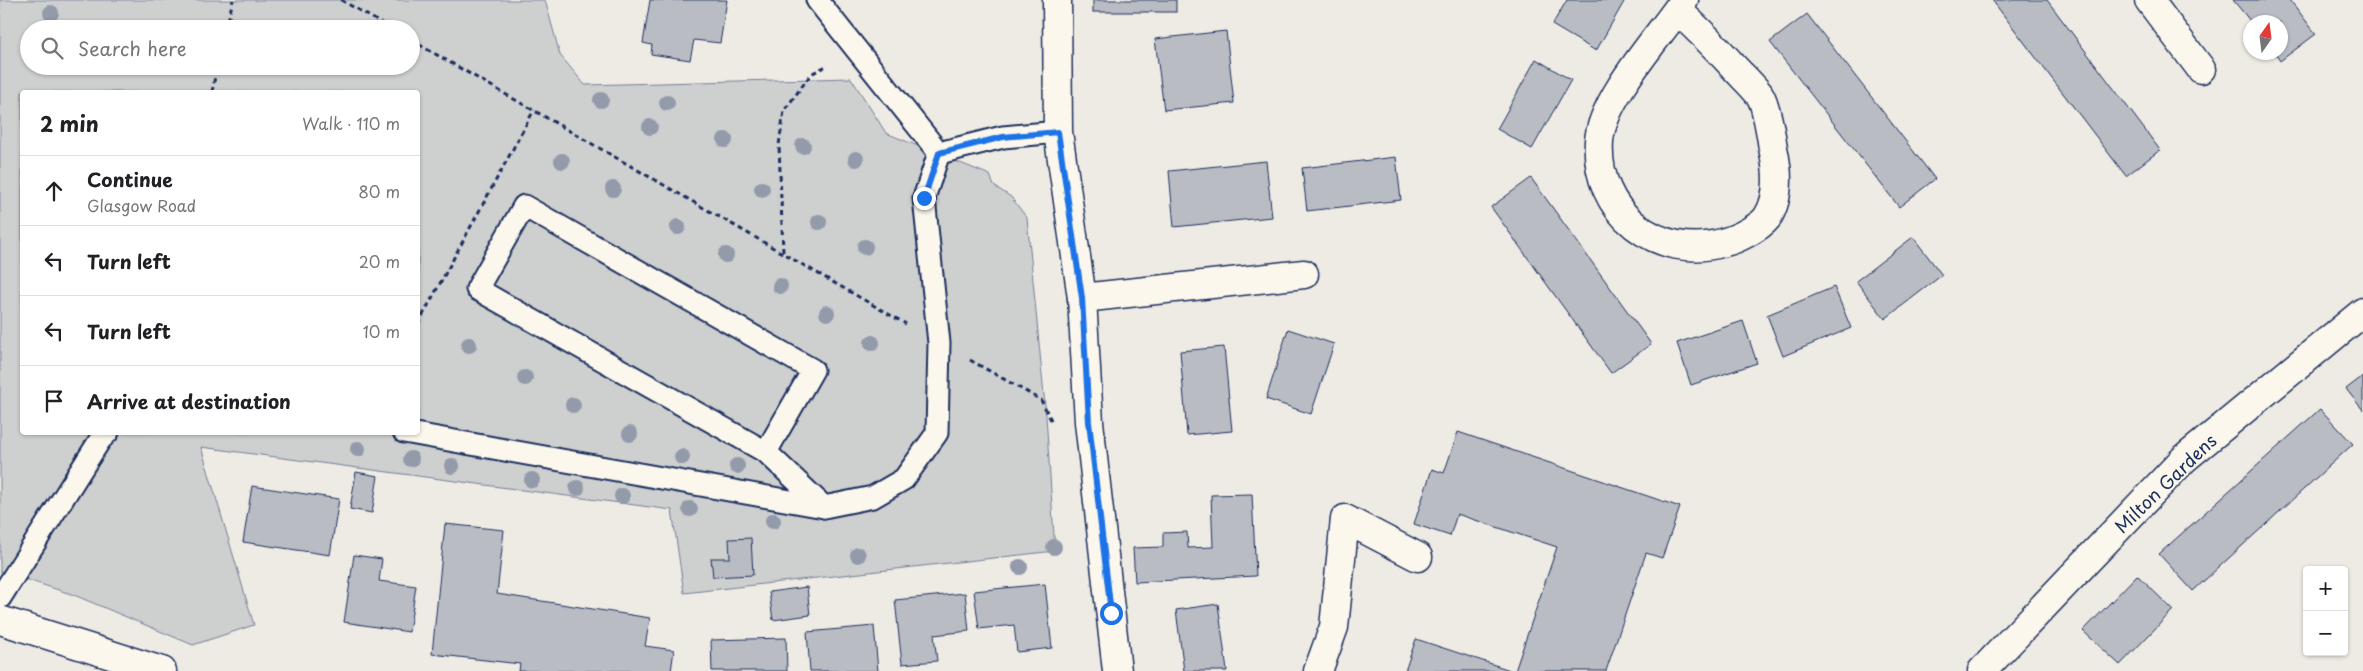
<!DOCTYPE html>
<html lang="en">
<head>
<meta charset="utf-8">
<style>
	:root { --surface:#fff; --page:#f6f6f6; --text:#202124; --muted:#757577; --line:#e0e0e0 }
	body { margin:0; font-family:"Playpen Sans",sans-serif; background:var(--page); color:var(--text) }
	.controls { position:absolute; right:15px; bottom:15px; display:grid; overflow:hidden; border-radius:5px; box-shadow:0 1px 4px #0004 }
	.controls button { width:45px; height:45px; display:grid; place-items:center; padding:0; border:0; border-bottom:1px solid var(--line); background:var(--surface); color:var(--text); font:25px sans-serif }
	.compass { position:absolute; left:2243px; top:15px; width:45px; height:45px; border-radius:50%; background:var(--surface); box-shadow:0 1px 4px #0004; rotate:14deg }
	.stop { position:absolute; width:15px; height:15px; margin:-11px; border:4px solid #1a73e8; border-radius:50%; background:#fff }
	.stop.end { background:#1a73e8; border-color:#fff; box-shadow:0 1px 5px #0008 }
	.list { margin:0; padding:0; list-style:none }
	h2 { display:flex; justify-content:space-between; align-items:center; height:65px; margin:0; padding:0 20px; font-size:21px }
	h2 small { font-size:16px; font-weight:400; color:var(--muted) }
	.list li { display:grid; grid-template-columns:32px 1fr auto; gap:15px; align-items:center; box-sizing:border-box; height:70px; padding:0 20px; border-top:1px solid var(--line) }
	.list b { display:block; font-size:19px; white-space:nowrap }
	.list p { margin:0; font-size:16px; white-space:nowrap; color:var(--muted) }
	.list em { font-size:16px; font-style:normal; color:var(--muted) }
	.icon { flex:none; width:28px; height:28px; fill:none; stroke:currentColor; stroke-width:2; stroke-linecap:round; stroke-linejoin:round }
	.map { position:relative; flex:none; width:2363px; height:671px; overflow:hidden }
	.search { position:absolute; background:var(--surface); box-shadow:0 1px 4px #0004; left:20px; top:20px; width:400px; height:55px; display:flex; align-items:center; gap:12px; box-sizing:border-box; padding:0 18px; border-radius:28px; color:var(--muted); font-size:19px }
	.panel { position:absolute; background:var(--surface); box-shadow:0 1px 4px #0004; left:20px; top:90px; width:400px; height:345px; border-radius:5px }
	.map>svg:first-child { display:block }
	.green { fill:#cecfcf; stroke:#747f96; fill-rule:evenodd }
	.building { fill:#b9bcc3; stroke:#1b2f5e }
	.lines { fill:none; stroke-linecap:round; stroke-linejoin:round }
	.lane-casing { stroke:#1b2f5e; stroke-width:25 }
	.street-casing { stroke:#1b2f5e; stroke-width:31 }
	.primary-casing { stroke:#1b2f5e; stroke-width:31 }
	.path { stroke:#1b2f5e; stroke-width:3; stroke-dasharray:5 4; stroke-linecap:butt }
	.lane { stroke:#fbf7ec; stroke-width:21 }
	.street { stroke:#fbf7ec; stroke-width:28 }
	.primary { stroke:#fbf7ec; stroke-width:28 }
	.tree { fill:#939aaa }
	.route { stroke:#1a73e8; stroke-width:6 }
	.labels { text-anchor:middle; dominant-baseline:central; stroke-width:4; stroke-linejoin:round; paint-order:stroke }
	.street-label { font-size:18px; fill:#1b2f5e; stroke:#fbf7ec }
</style>
</head>
<body>
<div class="map">
<svg width="2363" height="671" viewBox="0 0 2363 671">
	<rect width="100%" height="100%" fill="#eeebe4"/>
	<filter id="ink" filterUnits="userSpaceOnUse"><feTurbulence type="fractalNoise" baseFrequency=".02" numOctaves="2"/><feDisplacementMap in="SourceGraphic" scale="10" xChannelSelector="R" yChannelSelector="G"/><feConvolveMatrix kernelMatrix="1 2 1 2 8 2 1 2 1" color-interpolation-filters="sRGB"/></filter>
	<g filter="url(#ink)">
		<path class="green" d="M0 0H545L560 55 585 85 851 78 886 133 990 175 994 186 1011 197 1027 218 1046 416 1055 551 684 593 672 510 201 447 254 625 193 645 74 595 0 571ZM29 29H411V66H29ZM22 92H418V432H22Z"/>
		<g class="building">
			<path d="M650 0H727L720 43 694 40 690 60 651 54 652 45 643 43Z"/>
			<rect x="1093" y="0" width="83" height="12"/>
			<path d="M1567 0H1625L1596 51 1552 25Z"/>
			<path d="M1992 0H2047L2160 150 2126 176Z"/>
			<path d="M2233 0H2290L2316 34 2280 61 2274 52H2280V22H2251Z"/>
			<path d="M1807 14 1935 179 1899 207 1770 42Z"/>
			<path d="M1226 31 1234 103 1164 110 1155 39Z"/>
			<path d="M1536 59 1571 80 1532 149 1497 129Z"/>
			<path d="M1396 157 1401 200 1307 211 1302 168Z"/>
			<path d="M1266 161 1272 217 1174 227 1169 171Z"/>
			<path d="M1531 178 1651 344 1611 373 1491 207Z"/>
			<path d="M1913 237 1942 275 1885 319 1856 281Z"/>
			<path d="M1834 287 1851 328 1783 356 1767 315Z"/>
			<path d="M1743 321 1757 363 1691 385 1677 343Z"/>
			<path d="M1288 329 1334 344 1311 414 1266 399Z"/>
			<path d="M1224 347 1232 431 1187 435 1180 351Z"/>
			<path d="M2363 376V410L2346 389Z"/>
			<path d="M2320 409 2353 444 2193 591 2159 554Z"/>
			<path d="M1458 432 1680 507 1662 558 1646 553 1606 671H1515L1557 547 1457 514 1450 536 1414 524 1432 469 1444 473Z"/>
			<path d="M356 472 378 476 372 513 350 509Z"/>
			<path d="M252 486 339 499 330 555 243 542Z"/>
			<path d="M1252 494 1256 576 1135 582 1133 548 1163 547V533L1187 532 1188 548 1213 547 1211 495Z"/>
			<path d="M445 524 504 530 497 594 650 618 645 646 674 650 671 671H519L520 664 432 654Z"/>
			<path d="M751 538 753 575 713 577 711 558H730L729 539Z"/>
			<path d="M354 555 382 559 379 581 416 586 409 632 344 622Z"/>
			<path d="M2137 575 2173 610 2120 665 2083 631Z"/>
			<path d="M1045 584 1052 648 1017 652 1014 625 979 629 974 591Z"/>
			<path d="M807 587 810 615 773 620 769 592Z"/>
			<path d="M965 593 969 631 934 635 937 661 902 664 895 600Z"/>
			<path d="M1218 604 1227 671H1184L1176 610Z"/>
			<path d="M874 626 878 671H810L807 632Z"/>
			<path d="M786 638 787 671H712L711 640Z"/>
			<path d="M1416 639 1513 671H1405Z"/>
		</g>
		<g class="lines">
			<defs>
				<g id="lane">
					<path d="M817 0 939 153 1003 137 1058 132"/>
					<path d="M404 432 824 507 873 497 904 479 937 433 939 343 924 198 939 153"/>
					<path d="M766 452 813 370 524 206 477 289 766 452 824 507"/>
					<path d="M0 598 100 440 108 432"/>
				</g>
				<g id="street">
					<path d="M2149 0 2201 69"/>
					<path d="M1677 10C1697 28 1715 46 1733 66 1741 75 1751 84 1759 94 1766 103 1771 135 1773 148 1778 170 1780 198 1767 218 1759 228 1737 239 1725 242 1658 262 1594 212 1599 141 1602 98 1660 36 1684 0"/>
					<path d="M1082 298 1304 274"/>
					<path d="M0 620 162 671"/>
					<path d="M1318 671 1334 627 1345 519 1418 557"/>
					<path d="M1982 671 2184 459 2363 312"/>
				</g>
				<path id="primary" d="M1057 0 1058 132 1082 298 1089 422 1117 671"/>
			</defs>
			<use href="#lane" class="lane-casing"/>
			<use href="#street" class="street-casing"/>
			<use href="#primary" class="primary-casing"/>
			<g class="path">
				<path d="M341 0 391 29"/>
				<path d="M226 29 233 0"/>
				<path d="M411 40 906 324"/>
				<path d="M212 92 217 66"/>
				<path d="M783 252 779 145 784 111 811 74 828 65"/>
				<path d="M418 324 534 110"/>
				<path d="M970 360 1041 400 1052 422"/>
			</g>
			<use href="#lane" class="lane"/>
			<use href="#street" class="street"/>
			<use href="#primary" class="primary"/>
		</g>
		<g class="tree">
			<circle cx="51" cy="13" r="8"/>
			<circle cx="601" cy="100" r="8"/>
			<circle cx="667" cy="103" r="8"/>
			<circle cx="650" cy="127" r="8"/>
			<circle cx="725" cy="140" r="8"/>
			<circle cx="803" cy="146" r="8"/>
			<circle cx="856" cy="159" r="8"/>
			<circle cx="562" cy="161" r="8"/>
			<circle cx="613" cy="189" r="8"/>
			<circle cx="762" cy="189" r="8"/>
			<circle cx="819" cy="222" r="8"/>
			<circle cx="678" cy="227" r="8"/>
			<circle cx="865" cy="247" r="8"/>
			<circle cx="726" cy="255" r="8"/>
			<circle cx="780" cy="286" r="8"/>
			<circle cx="827" cy="313" r="8"/>
			<circle cx="872" cy="343" r="8"/>
			<circle cx="469" cy="345" r="8"/>
			<circle cx="525" cy="378" r="8"/>
			<circle cx="573" cy="405" r="8"/>
			<circle cx="630" cy="434" r="8"/>
			<circle cx="358" cy="449" r="8"/>
			<circle cx="682" cy="457" r="8"/>
			<circle cx="411" cy="459" r="8"/>
			<circle cx="452" cy="466" r="8"/>
			<circle cx="737" cy="466" r="8"/>
			<circle cx="532" cy="480" r="8"/>
			<circle cx="577" cy="488" r="8"/>
			<circle cx="622" cy="496" r="8"/>
			<circle cx="690" cy="509" r="8"/>
			<circle cx="773" cy="521" r="8"/>
			<circle cx="1054" cy="547" r="8"/>
			<circle cx="858" cy="555" r="8"/>
			<circle cx="1020" cy="567" r="8"/>
		</g>
	</g>
	<g class="lines" filter="url(#ink)">
		<path class="route" d="M924 198 939 153 1003 137 1058 132 1082 298 1089 422 1111 613"/>
	</g>
	<g class="labels">
		<g class="street-label">
			<text transform="translate(2165 483) rotate(-44)">Milton Gardens</text>
		</g>
	</g>
</svg>
<div class="controls">
<button>+</button>
<button>−</button>
</div>
<svg class="compass" viewBox="-18 -18 36 36"><path d="M0-13l5 13h-10z" fill="#e53935"/><path d="M0 13l5-13h-10z" fill="#757577"/></svg>
<div class="stop" style="left:1111px;top:613px"></div>
<div class="stop end" style="left:924px;top:198px"></div>
<div class="search"><svg class="icon" aria-label="search" viewBox="0 0 24 24"><circle cx="10" cy="10" r="6"/><path d="M15 15l6 6"/></svg>Search here</div>
<section class="panel">
<h2>2 min<small>Walk · 110 m</small></h2>
<ul class="list">
<li><svg class="icon" aria-label="ahead" viewBox="0 0 24 24"><path d="M12 20V5M6 11l6-6 6 6"/></svg><div><b>Continue</b><p>Glasgow Road</p></div><em>80 m</em></li>
<li><svg class="icon" aria-label="left" viewBox="0 0 24 24"><path d="M17 20v-9H6M10 6l-5 5 5 5"/></svg><div><b>Turn left</b></div><em>20 m</em></li>
<li><svg class="icon" aria-label="left" viewBox="0 0 24 24"><path d="M17 20v-9H6M10 6l-5 5 5 5"/></svg><div><b>Turn left</b></div><em>10 m</em></li>
<li><svg class="icon" aria-label="arrive" viewBox="0 0 24 24"><path d="M6 21V4h12l-3 4 3 4H6"/></svg><div><b>Arrive at destination</b></div></li>
</ul>
</section>
</div>
</body>
</html>
